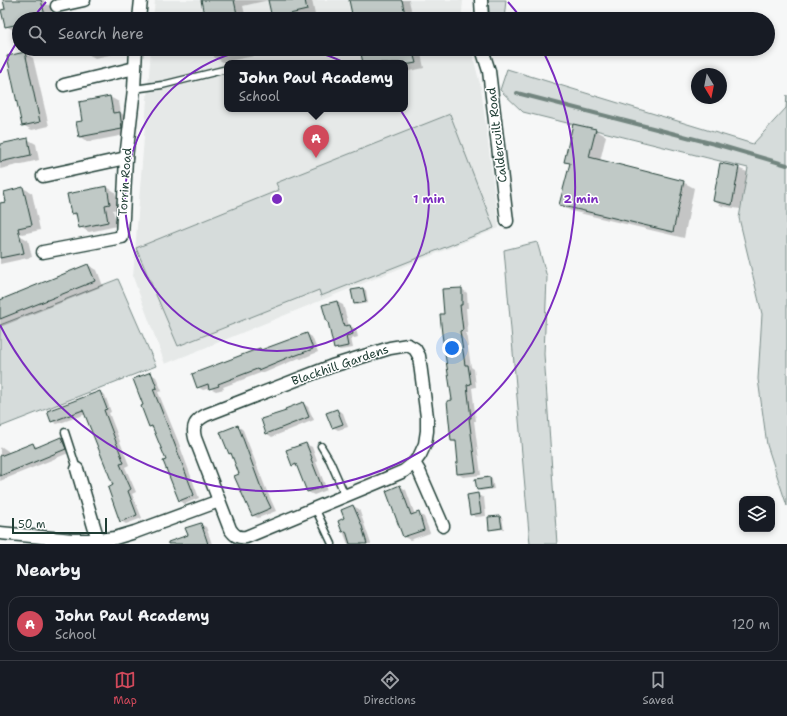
<!DOCTYPE html>
<html lang="en">
<head>
<meta charset="utf-8">
<style>
	:root { --surface:#171b24; --page:#242831; --text:#f1f3f6; --muted:#9ea1a6; --line:#363941; --accent:#d1495b }
	body { margin:0; font-family:"Shantell Sans",sans-serif; background:var(--page); color:var(--text) }
	.controls { position:absolute; right:12px; bottom:12px; display:grid; overflow:hidden; border-radius:8px; box-shadow:0 2px 6px #0003 }
	.controls button { width:36px; height:36px; display:grid; place-items:center; padding:0; border:0; border-bottom:1px solid var(--line); background:var(--surface); color:var(--text); font:20px sans-serif }
	.compass { position:absolute; left:691px; top:68px; width:36px; height:36px; border-radius:50%; background:var(--surface); box-shadow:0 2px 6px #0003; rotate:170deg }
	.scale { position:absolute; left:12px; bottom:10px; width:95px; box-sizing:border-box; padding-left:4px; border:2px solid #1f3d34; border-top:0; font-size:11px; line-height:14px; white-space:nowrap; color:#1f3d34; -webkit-text-stroke:3px #fff; paint-order:stroke }
	.you { position:absolute; left:452px; top:348px; width:14px; height:14px; margin:-10px; border:3px solid #fff; border-radius:50%; background:#1a73e8; box-shadow:0 0 0 6px #1a73e833 }
	.badge { display:grid; place-items:center; width:26px; height:26px; border-radius:50%; background:var(--accent); color:#fff; font-size:13px; font-weight:700 }
	.pin { position:absolute; translate:-50% -33px; filter:drop-shadow(0 1px 2px #0008) }
	.pin::after { content:''; position:absolute; top:21px; width:14px; height:12px; background:inherit; clip-path:polygon(0 0,100% 0,50% 100%) }
	.popup { position:absolute; left:224px; top:60px; width:184px; height:52px; box-sizing:border-box; display:grid; place-content:center; border-radius:8px; background:var(--surface); filter:drop-shadow(0 1px 3px #0005); font-size:13px; white-space:nowrap; color:var(--muted) }
	.popup b { font-size:15px; color:var(--text) }
	.popup::after { content:''; position:absolute; left:50%; top:100%; margin-left:-8px; border:8px solid transparent; border-top-color:var(--surface) }
	.list { margin:0; padding:0; list-style:none }
	h2 { display:flex; justify-content:space-between; align-items:center; height:52px; margin:0; padding:0 16px; font-size:17px }
	h2 small { font-size:13px; font-weight:400; color:var(--muted) }
	.list li { display:grid; grid-template-columns:26px 1fr auto; gap:12px; align-items:center; box-sizing:border-box; height:56px; margin:0 8px 8px; padding:0 8px; border:1px solid var(--line); border-radius:12px }
	.list b { display:block; font-size:15px; white-space:nowrap }
	.list p { margin:0; font-size:13px; white-space:nowrap; color:var(--muted) }
	.list em { font-size:13px; font-style:normal; color:var(--muted) }
	.icon { flex:none; width:22px; height:22px; fill:none; stroke:currentColor; stroke-width:2; stroke-linecap:round; stroke-linejoin:round }
	.map { position:relative; flex:none; width:787px; height:544px; overflow:hidden }
	.search { position:absolute; background:var(--surface); box-shadow:0 2px 6px #0003; left:12px; right:12px; top:12px; height:44px; display:flex; align-items:center; gap:10px; box-sizing:border-box; padding:0 14px; border-radius:22px; color:var(--muted); font-size:15px }
	.sheet { height:116px; background:var(--surface) }
	nav { display:flex; justify-content:space-around; align-items:center; box-sizing:border-box; height:56px; border-top:1px solid var(--line); background:var(--surface); font-size:11px; color:var(--muted) }
	nav a { display:grid; justify-items:center; gap:2px }
	nav .on { color:var(--accent) }
	.map>svg:first-child { display:block }
	.built { fill:#e6e9e8; fill-rule:evenodd }
	.green { fill:#d6dcdb; stroke:#7a8c88 }
	.shadow { fill:#0003 }
	.lines { fill:none; stroke-linecap:round; stroke-linejoin:round }
	.stream { stroke:#72857f; stroke-width:4 }
	.building { fill:#c0c9c6; stroke:#1f3d34 }
	.service-casing { stroke:#1f3d34; stroke-width:9 }
	.minor-casing { stroke:#1f3d34; stroke-width:15 }
	.service { stroke:#fff; stroke-width:6 }
	.minor { stroke:#fff; stroke-width:12 }
	.ring { fill:none; stroke:#7b2cbf; stroke-width:2 }
	.labels { text-anchor:middle; dominant-baseline:central; stroke-width:3; stroke-linejoin:round; paint-order:stroke }
	.street-label { font-size:12px; fill:#1f3d34; stroke:#fff }
	.centre { fill:#7b2cbf; stroke:#fff; stroke-width:2 }
	.ring-label { font-size:12px; text-anchor:middle; font-weight:bold; fill:#7b2cbf; stroke:#fff; stroke-width:3; stroke-linejoin:round; paint-order:stroke }
</style>
</head>
<body>
<div class="map">
<svg width="787" height="544" viewBox="0 0 787 544">
	<rect width="100%" height="100%" fill="#f6f7f7"/>
	<filter id="ink" filterUnits="userSpaceOnUse"><feTurbulence type="fractalNoise" baseFrequency=".025" numOctaves="2"/><feDisplacementMap in="SourceGraphic" scale="8" xChannelSelector="R" yChannelSelector="G"/><feConvolveMatrix kernelMatrix="1 2 1 2 8 2 1 2 1" color-interpolation-filters="sRGB"/></filter>
	<g filter="url(#ink)">
		<g class="built">
			<path d="M155 0H463L462 12 464 19H153Z"/>
			<path d="M151 49H471L481 88 499 228 165 364 133 277ZM227 63H405V109H227Z"/>
		</g>
		<g class="green">
			<path d="M488 0H506L504 19H490Z"/>
			<path d="M507 69 753 144 786 108 787 95V506L767 445 758 379 762 314 739 218 748 168 523 112 500 90Z"/>
			<path d="M450 114 494 228 321 296 319 290 178 346 136 248 279 190 276 183Z"/>
			<path d="M537 242 547 277 544 354 557 544H530L504 250Z"/>
			<path d="M118 279 156 366 0 427V325Z"/>
		</g>
		<g class="shadow">
			<path d="M4 0H44L46 4 50 6 53 19H19V30L15 31 6 26V10Z"/>
			<path d="M202 0H312L315 15 295 19H276L273 17 269 0 243 6 246 19H206Z"/>
			<path d="M350 0H409L413 19H354Z"/>
			<path d="M113 13 122 19H84Z"/>
			<path d="M86 49H122L123 52 95 58 86 53Z"/>
			<path d="M213 49H252L254 56 223 62 214 57Z"/>
			<path d="M361 49H420L424 68 405 72V63H364Z"/>
			<path d="M25 53 33 58 49 126 32 130 23 125Z"/>
			<path d="M110 97 119 102 121 113 128 118 130 134 88 142 80 137 83 122Z"/>
			<path d="M595 130 606 136 600 161 683 182 694 188 684 238 571 211 560 205 571 164 565 161Z"/>
			<path d="M27 139 36 144 39 160 0 169V145Z"/>
			<path d="M738 168 747 172 740 209 722 206 714 201Z"/>
			<path d="M107 187 115 192 119 209 113 210 117 226 89 232 80 227 78 217 72 213Z"/>
			<path d="M23 188 32 193 40 230 22 234 13 229Z"/>
			<path d="M19 235 28 240 32 257 0 264V240Z"/>
			<path d="M88 265 97 270 103 286 0 327V301Z"/>
			<path d="M363 289 366 290 368 303 357 305 355 303 353 291Z"/>
			<path d="M462 289 467 293 468 308H466L468 333H466L471 367 474 369 476 387 472 388 476 421H474L481 475 463 477 458 474 459 464 457 443 452 441 454 401 445 315Z"/>
			<path d="M337 302 343 305 349 326H350L356 329 358 337 351 339 353 348 340 350 335 347 329 322Z"/>
			<path d="M307 334 312 337 318 352 301 359 299 358 264 373 263 372 223 387 224 389 216 391 210 388 203 390 198 387 260 349 262 351Z"/>
			<path d="M151 374 156 377 162 391 158 392 178 441 199 498 185 504 179 501 167 461 154 429 150 427 142 406 144 405Z"/>
			<path d="M100 392 105 395 111 412 109 413 129 465 125 467 136 492 132 494 142 518 126 524 121 521 115 486 86 414 57 424 52 421Z"/>
			<path d="M303 403 308 407 314 420 272 437 266 433Z"/>
			<path d="M337 410 343 413 348 427 338 430 333 427Z"/>
			<path d="M238 426 243 430 266 489 276 511 258 518 252 515 240 475 233 456 230 454 221 433Z"/>
			<path d="M61 438 66 441 71 452 0 481V448L2 447 8 451 9 453 32 444 38 447Z"/>
			<path d="M306 444 312 447 317 461 316 462 327 490 314 495 308 492 299 468 293 465Z"/>
			<path d="M490 478 492 479 494 489 480 491 478 490Z"/>
			<path d="M400 486 406 490 415 515 418 513 424 517 430 533 410 540 404 537Z"/>
			<path d="M478 495 484 498 486 516 476 517 471 514Z"/>
			<path d="M353 506 359 509 371 544H348L339 521 346 519Z"/>
			<path d="M500 517 502 518 504 529 493 530 490 529Z"/>
			<path d="M200 524 206 527 212 544H166L189 536Z"/>
		</g>
		<g class="lines">
			<path class="stream" d="M517 93 722 146 787 165"/>
		</g>
		<g class="building">
			<path d="M3 0H41L46 19H19V24L5 27 1 10 5 9Z"/>
			<path d="M201 0H234L238 19H205Z"/>
			<path d="M268 0H305L307 10 272 18Z"/>
			<path d="M349 0H402L406 19H353Z"/>
			<path d="M360 49H412L416 63 405 65V63H363Z"/>
			<path d="M25 52 40 122 22 126 7 56Z"/>
			<path d="M110 96 113 113 120 112 122 129 79 137 76 122 82 121 79 102Z"/>
			<path d="M573 124 596 129 589 157 684 181 673 232 559 205 570 163 564 162Z"/>
			<path d="M28 138 31 155 0 162V144Z"/>
			<path d="M720 163 739 167 732 205 713 201Z"/>
			<path d="M107 186 110 204 105 205 108 222 79 228 76 213 71 214 67 194Z"/>
			<path d="M23 187 32 225 18 228 24 253 0 258V203L6 202 4 192Z"/>
			<path d="M88 264 95 281 0 319V300Z"/>
			<path d="M363 288 366 302 354 304 351 290Z"/>
			<path d="M462 288V305H460L463 330 460 331 465 365H468L471 384 467 385 471 418H469L476 472 457 474 456 463H458L456 441H451L447 401 452 400 442 334 440 314H444L442 289Z"/>
			<path d="M337 301 344 326 350 325 353 334 346 336 348 346 334 349 328 322H327L322 305Z"/>
			<path d="M307 333 313 349 294 356V355L258 370 257 369 218 384 219 386 209 389 208 384 197 388 192 374 260 348 261 350Z"/>
			<path d="M151 372 157 388 153 389 172 437 194 495 179 501 163 461 166 460 152 426 149 427 141 406 143 405 133 379Z"/>
			<path d="M100 391 107 409 104 410 124 463 120 464 131 489 128 491 137 515 120 522 108 488 113 485 83 410 51 422 47 411Z"/>
			<path d="M303 402 309 417 266 434 261 419 286 411 285 409Z"/>
			<path d="M337 409 343 424 332 428 326 413Z"/>
			<path d="M238 425 260 485 271 508 252 516 234 476 239 474 231 453 229 454 220 432Z"/>
			<path d="M61 437 66 449 0 476V456L33 443 35 448Z"/>
			<path d="M306 443 312 458 311 459 322 487 307 492 296 464 292 466 286 450Z"/>
			<path d="M490 477 491 488 477 490 475 479Z"/>
			<path d="M400 485 411 515 419 512 424 530 403 537 386 491Z"/>
			<path d="M478 493 481 513 470 515 467 495Z"/>
			<path d="M353 505 362 526 367 544H350L346 531 342 532 338 521 344 518 341 510Z"/>
			<path d="M500 516 502 528 489 530 488 517Z"/>
			<path d="M201 523 208 544H168V542L188 535 185 528Z"/>
		</g>
		<g class="lines">
			<defs>
				<g id="service">
					<path d="M134 89 162 85 227 69"/>
					<path d="M65 432 77 469"/>
					<path d="M321 446 330 461 345 495"/>
					<path d="M315 508 332 544"/>
				</g>
				<g id="minor">
					<path d="M481 0 482 19"/>
					<path d="M57 6 84 0"/>
					<path d="M139 19 141 0"/>
					<path d="M482 49 489 71 507 221"/>
					<path d="M64 85 135 68"/>
					<path d="M43 176 126 158"/>
					<path d="M43 252 122 237 126 158 134 89 136 49"/>
					<path d="M408 345 415 349 419 356 427 417V431L425 444 420 455 414 463 404 471 376 483 246 537C238 538 235 536 230 529L195 438C192 426 195 421 206 415L332 366 390 348Z"/>
					<path d="M414 463 419 471 443 526"/>
					<path d="M77 469 98 540"/>
					<path d="M0 533 73 540H98L115 538 135 532 219 501"/>
				</g>
			</defs>
			<use href="#service" class="service-casing"/>
			<use href="#minor" class="minor-casing"/>
			<use href="#service" class="service"/>
			<use href="#minor" class="minor"/>
		</g>
	</g>
	<g class="ring">
		<path d="M302 49A152 152 0 1 1 252 49"/>
		<path d="M0 73A304 304 0 0 1 18 40M33 18A304 304 0 0 1 46 2M508 2A304 304 0 0 1 521 18M542 49A304 304 0 1 1 0 325"/>
	</g>
	<g class="labels">
		<g class="street-label">
			<text transform="translate(497 135) rotate(-97)">Caldercuilt Road</text>
			<text transform="translate(125 182) rotate(-86)">Torrin Road</text>
			<text transform="translate(340 365) rotate(-19)">Blackhill Gardens</text>
		</g>
	</g>
	<circle cx="277" cy="199" r="6" class="centre"/>
	<g class="ring-label">
		<text x="429" y="203">1 min</text>
		<text x="581" y="203">2 min</text>
	</g>
</svg>
<div class="controls">
<button><svg class="icon" aria-label="layers" viewBox="0 0 24 24"><path d="M12 4l9 5-9 5-9-5zM3 14l9 5 9-5"/></svg></button>
</div>
<svg class="compass" viewBox="-18 -18 36 36"><path d="M0-13l5 13h-10z" fill="#e53935"/><path d="M0 13l5-13h-10z" fill="#9ea1a6"/></svg>
<div class="scale">50 m</div>
<div class="you"></div>
<div class="pin badge" style="left:316px;top:158px">A</div>
<div class="popup"><b>John Paul Academy</b>School</div>
<div class="search"><svg class="icon" aria-label="search" viewBox="0 0 24 24"><circle cx="10" cy="10" r="6"/><path d="M15 15l6 6"/></svg>Search here</div>
</div>
<section class="sheet">
<h2>Nearby<small></small></h2>
<ul class="list">
<li><span class="badge">A</span><div><b>John Paul Academy</b><p>School</p></div><em>120 m</em></li>
</ul>
</section>
<nav>
<a class="on"><svg class="icon" aria-label="map" viewBox="0 0 24 24"><path d="M3 6l6-2 6 2 6-2v14l-6 2-6-2-6 2zM9 4v14M15 6v14"/></svg>Map</a>
<a><svg class="icon" aria-label="directions" viewBox="0 0 24 24"><path d="M12 3l9 9-9 9-9-9zM9 14v-3h6M13 9l2 2-2 2"/></svg>Directions</a>
<a><svg class="icon" aria-label="saved" viewBox="0 0 24 24"><path d="M7 4h10v16l-5-4-5 4z"/></svg>Saved</a>
</nav>
</body>
</html>
